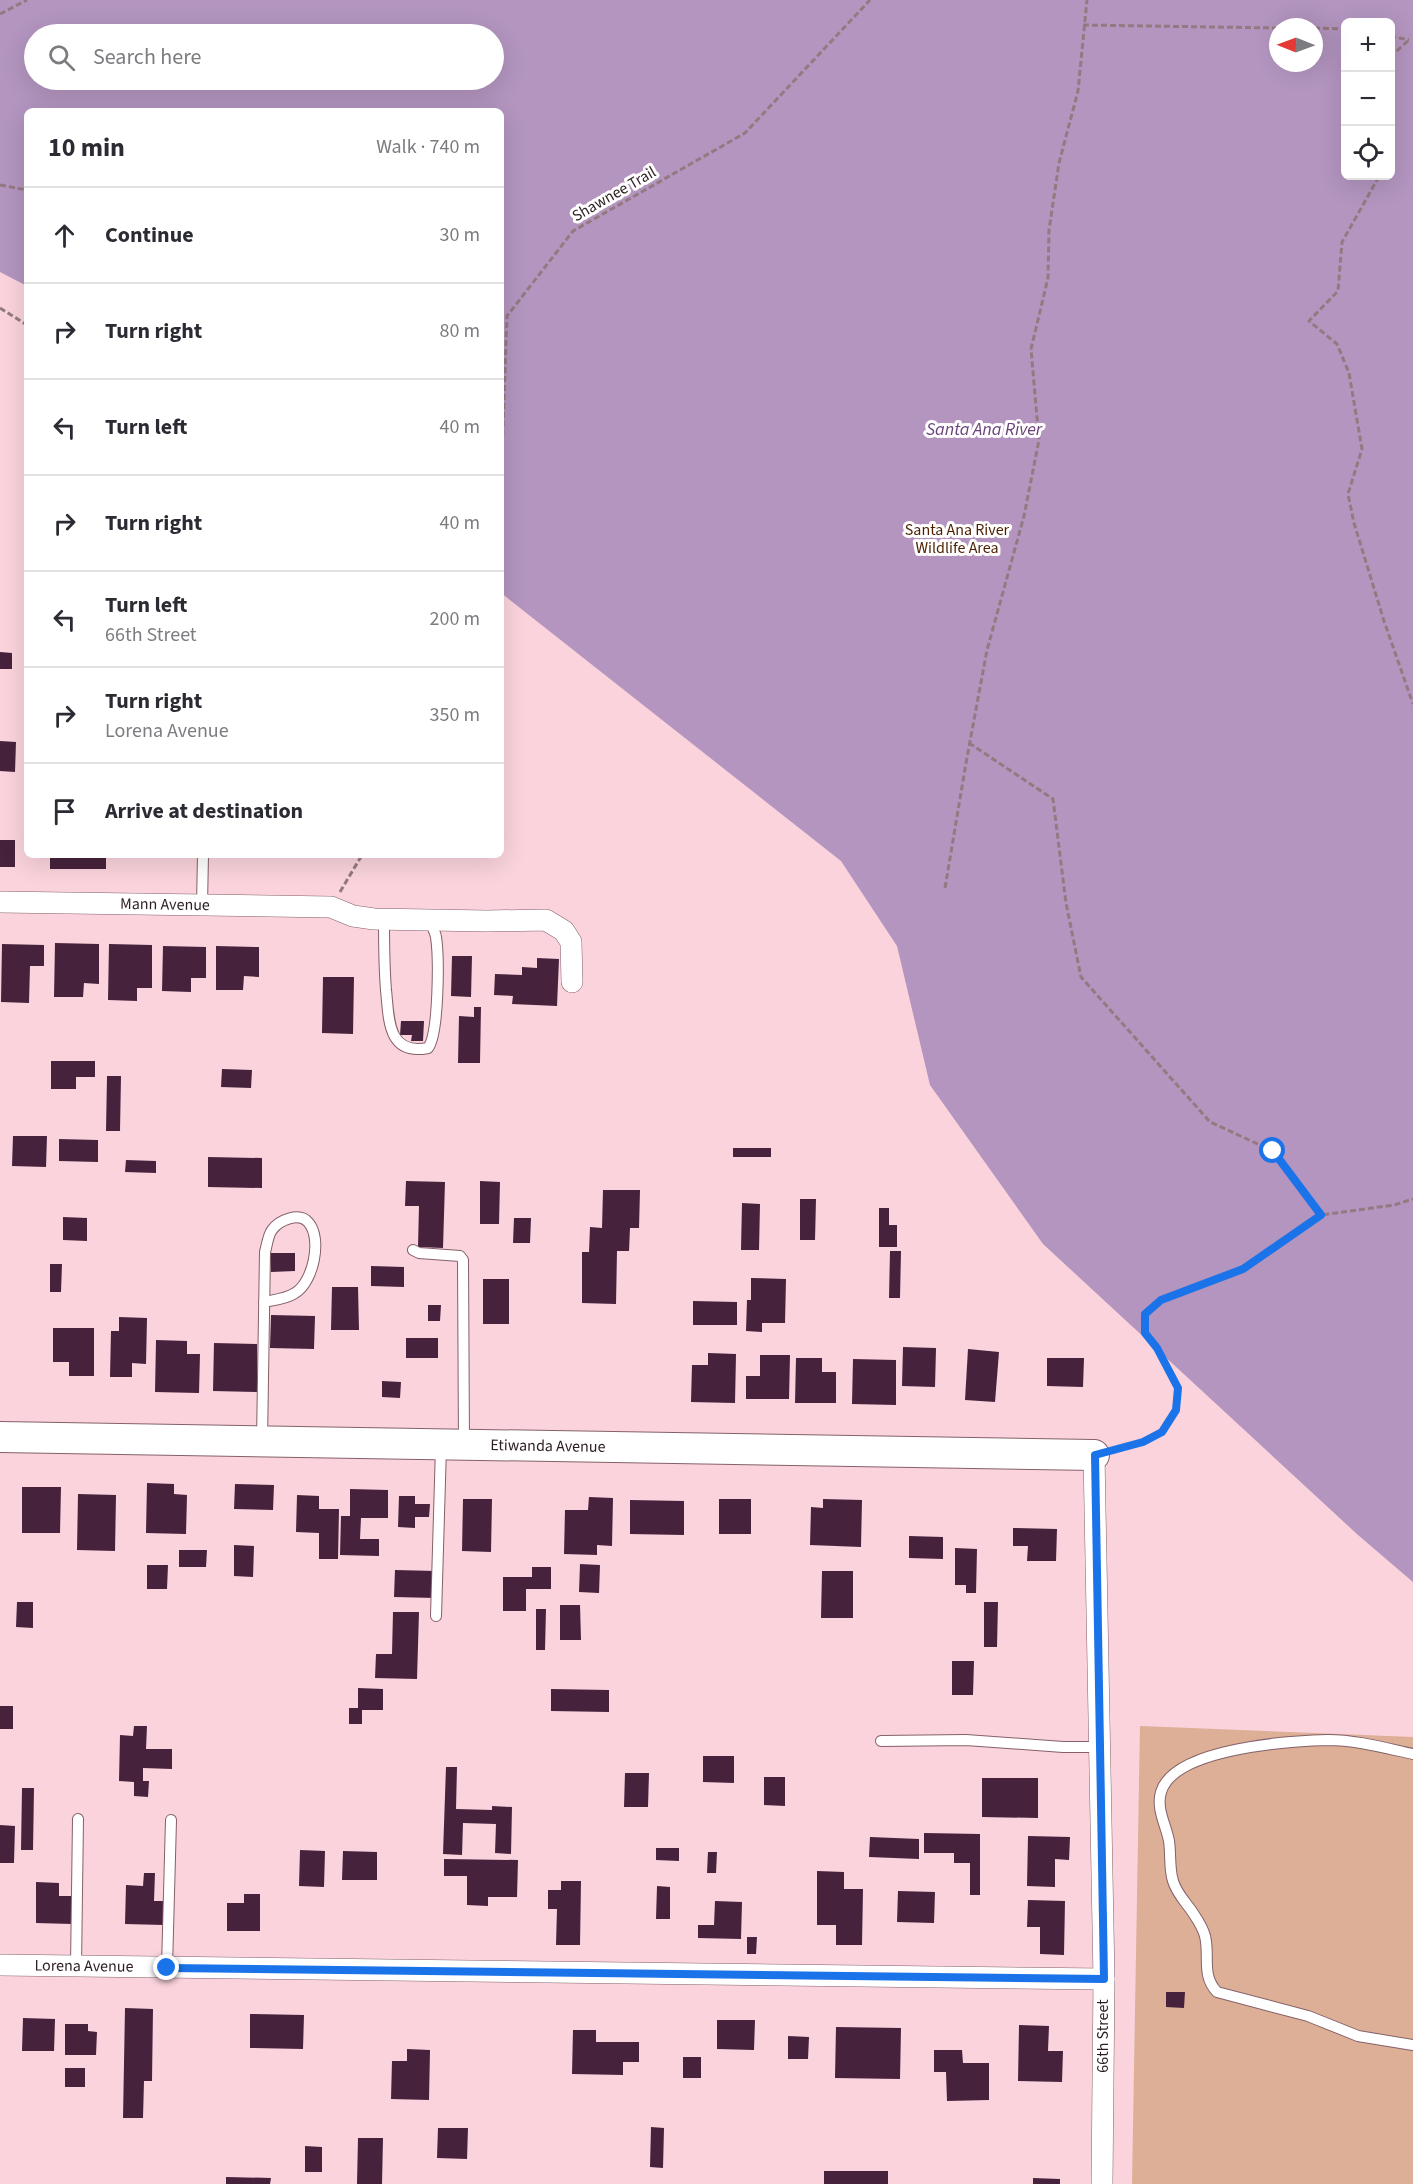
<!DOCTYPE html>
<html lang="en">
<head>
<meta charset="utf-8">
<style>
	:root { --surface:#fff; --page:#f2f2f3; --text:#2b2b33; --muted:#7c7c81; --line:#e1e1e2 }
	body { margin:0; font-family:"Source Sans 3",sans-serif; background:var(--page); color:var(--text) }
	.controls { position:absolute; right:18px; top:18px; display:grid; overflow:hidden; border-radius:9px; box-shadow:0 6px 24px #0002 }
	.controls button { width:54px; height:54px; display:grid; place-items:center; padding:0; border:0; border-bottom:2px solid var(--line); background:var(--surface); color:var(--text); font:30px sans-serif }
	.compass { position:absolute; left:1269px; top:18px; width:54px; height:54px; border-radius:50%; background:var(--surface); box-shadow:0 6px 24px #0002; rotate:271deg }
	.stop { position:absolute; width:18px; height:18px; margin:-14px; border:4px solid #1a73e8; border-radius:50%; background:#fff }
	.stop.end { background:#1a73e8; border-color:#fff; box-shadow:0 2px 6px #0008 }
	.list { margin:0; padding:0; list-style:none }
	h2 { display:flex; justify-content:space-between; align-items:center; height:78px; margin:0; padding:0 24px; font-size:26px }
	h2 small { font-size:20px; font-weight:400; color:var(--muted) }
	.list li { display:grid; grid-template-columns:39px 1fr auto; gap:18px; align-items:center; box-sizing:border-box; height:96px; padding:0 24px; border-top:2px solid var(--line) }
	.list b { display:block; font-size:22px; white-space:nowrap }
	.list p { margin:0; font-size:20px; white-space:nowrap; color:var(--muted) }
	.list em { font-size:20px; font-style:normal; color:var(--muted) }
	.icon { flex:none; width:33px; height:33px; fill:none; stroke:currentColor; stroke-width:2; stroke-linecap:round; stroke-linejoin:round }
	.map { position:relative; flex:none; width:1413px; height:2184px; overflow:hidden }
	.search { position:absolute; background:var(--surface); box-shadow:0 6px 24px #0002; left:24px; top:24px; width:480px; height:66px; display:flex; align-items:center; gap:15px; box-sizing:border-box; padding:0 21px; border-radius:33px; color:var(--muted); font-size:22px }
	.panel { position:absolute; background:var(--surface); box-shadow:0 6px 24px #0002; left:24px; top:108px; width:480px; height:750px; border-radius:9px }
	.map>svg:first-child { display:block }
	.green { fill:#dcaf96 }
	.water { fill:#b395bf; fill-rule:evenodd }
	.building { fill:#47223c }
	.lines { fill:none; stroke-linecap:round; stroke-linejoin:round }
	.lane-casing { stroke:#846169; stroke-width:12 }
	.street-casing { stroke:#846169; stroke-width:22 }
	.secondary-casing { stroke:#846169; stroke-width:32 }
	.path { stroke:#947a80; stroke-width:3; stroke-dasharray:6 3; stroke-linecap:butt }
	.lane { stroke:#fff; stroke-width:10 }
	.street { stroke:#fff; stroke-width:21 }
	.secondary { stroke:#fff; stroke-width:30 }
	.route { stroke:#1a73e8; stroke-width:8 }
	.labels { text-anchor:middle; dominant-baseline:central; stroke-width:6; stroke-linejoin:round; paint-order:stroke }
	.street-label { font-size:16px; fill:#2c1e21; stroke:#fff }
	.park-label { font-size:16px; fill:#4c1f00; stroke:#fff }
	.water-label { font-size:18px; font-style:italic; fill:#6a427a; stroke:#fff }
</style>
</head>
<body>
<div class="map">
<svg width="1413" height="2184" viewBox="0 0 1413 2184">
	<rect width="100%" height="100%" fill="#fad3dc"/>
	<path class="green" d="M1140 1726 1413 1737V2184H1132Z"/>
	<path class="water" d="M0 0H1413V1582L1358 1535 1043 1244 930 1085 897 946 841 861 501 593V111H27V286L0 272ZM1346 22H1390V176H1346ZM1278 27H1314V63H1278ZM34 34H494V80H34Z"/>
	<g class="building">
		<path d="M0 652 12 653V669H0Z"/>
		<path d="M0 741 16 742 15 772 0 771Z"/>
		<rect x="0" y="840" width="15" height="27"/>
		<rect x="50" y="855" width="56" height="14"/>
		<path d="M55 943 99 944V984L84 983 83 997H54Z"/>
		<path d="M2 944 44 945V966H30L29 1003 1 1002Z"/>
		<path d="M109 944 152 945V988H137V1001L108 1000Z"/>
		<path d="M163 946 206 947V978H191V992L162 991Z"/>
		<path d="M216 946 259 947V977L244 976 243 990H216Z"/>
		<path d="M452 956H472L471 997 451 996Z"/>
		<path d="M537 958 559 959 557 1006 512 1004 513 996 494 995 495 974 522 975V967L537 968Z"/>
		<path d="M323 977H354L353 1034 322 1033Z"/>
		<path d="M474 1007H481L480 1063H458L459 1016 474 1017Z"/>
		<path d="M401 1021H424L423 1041H411L412 1035H400Z"/>
		<path d="M51 1061H95V1077H76V1089H51Z"/>
		<path d="M222 1069 252 1070 251 1088 221 1087Z"/>
		<path d="M107 1076H121L120 1131H106Z"/>
		<path d="M13 1136H47L46 1167 12 1166Z"/>
		<path d="M59 1139 98 1140V1162L59 1161Z"/>
		<rect x="733" y="1148" width="38" height="9"/>
		<path d="M208 1157 262 1158V1188L208 1187Z"/>
		<path d="M126 1160 156 1161V1173L125 1172Z"/>
		<path d="M406 1181 445 1182 443 1248 418 1247 419 1206H405Z"/>
		<path d="M480 1181 500 1182 499 1224H480Z"/>
		<path d="M603 1190H640L639 1228H630L629 1251H617L616 1304 582 1303V1252H589L590 1227 602 1228Z"/>
		<path d="M800 1199H816L815 1240H800Z"/>
		<path d="M742 1203 760 1204 759 1250H741Z"/>
		<path d="M879 1208H889V1225H897V1247H879Z"/>
		<path d="M63 1217 87 1218V1241L63 1240Z"/>
		<path d="M514 1218H531L530 1243H513Z"/>
		<path d="M890 1251H901L900 1298H889Z"/>
		<path d="M270 1253H295V1271L271 1272Z"/>
		<path d="M50 1264H62L61 1292H50Z"/>
		<path d="M371 1266 404 1267V1287L371 1286Z"/>
		<path d="M751 1278 786 1279 785 1323H762V1332L746 1331 747 1300H751Z"/>
		<rect x="483" y="1279" width="26" height="45"/>
		<path d="M332 1287H358L359 1330H331Z"/>
		<path d="M693 1301 737 1302V1325H693Z"/>
		<path d="M428 1305H441L440 1321H428Z"/>
		<path d="M271 1315 315 1316 314 1349 270 1348Z"/>
		<path d="M119 1317 147 1318 146 1364 132 1363V1377H110L111 1331H119Z"/>
		<path d="M53 1328H94V1376H69V1362H53Z"/>
		<rect x="406" y="1338" width="32" height="20"/>
		<path d="M156 1340 187 1341V1354H200L199 1393 155 1392Z"/>
		<path d="M214 1343 257 1344V1392L213 1391Z"/>
		<path d="M903 1347 936 1348 935 1387 902 1386Z"/>
		<path d="M968 1349 999 1352 995 1402 965 1400Z"/>
		<path d="M708 1353 736 1354 735 1403 691 1402 692 1365H708Z"/>
		<path d="M760 1355H790L789 1399H746V1376H760Z"/>
		<path d="M796 1358H822V1372H836V1403H795Z"/>
		<path d="M1047 1358H1084L1083 1387 1047 1386Z"/>
		<path d="M853 1359 896 1360V1405L852 1404Z"/>
		<path d="M382 1381 401 1382 400 1398 382 1397Z"/>
		<path d="M147 1483 174 1484V1494L187 1495 186 1534 146 1533Z"/>
		<path d="M235 1484 274 1485 273 1510 234 1509Z"/>
		<path d="M22 1487H61L60 1533H22Z"/>
		<path d="M350 1489 388 1490V1518H361L360 1539H379V1556L340 1555 341 1516H350Z"/>
		<path d="M78 1494 116 1495 115 1551 77 1550Z"/>
		<path d="M297 1495 319 1496V1509H339L338 1559H319V1533L296 1532Z"/>
		<path d="M399 1496H415V1504H430L429 1517H415V1528L398 1527Z"/>
		<path d="M589 1497 613 1498 612 1546 597 1545V1555L564 1554 565 1510H588Z"/>
		<path d="M463 1499H492L491 1552 462 1551Z"/>
		<rect x="719" y="1499" width="32" height="35"/>
		<path d="M823 1499 862 1500 861 1547 810 1545 811 1507 823 1508Z"/>
		<path d="M630 1500 684 1501V1535L630 1534Z"/>
		<path d="M1013 1528 1057 1529 1056 1561H1027L1028 1546H1013Z"/>
		<path d="M909 1536 943 1537V1559L909 1558Z"/>
		<path d="M234 1545 254 1546 253 1577 234 1576Z"/>
		<path d="M955 1548 977 1549 976 1593H966V1585H955Z"/>
		<path d="M179 1550H207L206 1567H179Z"/>
		<path d="M580 1564 600 1565 599 1593 579 1592Z"/>
		<path d="M147 1565H168L167 1589H147Z"/>
		<path d="M532 1567H551V1589H526V1611H503V1577H532Z"/>
		<path d="M395 1570 436 1571 435 1598 394 1597Z"/>
		<path d="M822 1571H853V1618H821Z"/>
		<path d="M17 1602H33V1628L16 1627Z"/>
		<path d="M984 1602H998L997 1647H984Z"/>
		<path d="M560 1605H580L581 1640H560Z"/>
		<path d="M536 1609H546L545 1650H536Z"/>
		<path d="M393 1612H419L417 1679 375 1678 376 1654H392Z"/>
		<path d="M952 1661H974L973 1695H952Z"/>
		<path d="M358 1688 383 1689V1710H362V1724H349V1708H358Z"/>
		<path d="M551 1689 609 1690V1712L551 1711Z"/>
		<rect x="0" y="1706" width="13" height="23"/>
		<path d="M134 1726H147L146 1749H172V1769L143 1768V1781H149L148 1797 134 1796V1782L119 1781 120 1735 133 1736Z"/>
		<path d="M703 1756H734V1783L703 1782Z"/>
		<path d="M446 1767H457L456 1809 492 1810V1806L512 1807 511 1854 495 1853 496 1824 463 1823 462 1855 443 1854Z"/>
		<path d="M625 1773H649L648 1807H624Z"/>
		<path d="M764 1777H785V1806L764 1805Z"/>
		<path d="M982 1778H1038V1818L982 1817Z"/>
		<path d="M22 1788H34L33 1850H21Z"/>
		<path d="M0 1825 15 1826 14 1863H0Z"/>
		<path d="M924 1833 980 1834V1895H970V1863H954V1853H924Z"/>
		<path d="M1028 1836 1070 1837 1069 1860 1055 1859V1887L1027 1886Z"/>
		<path d="M870 1837 919 1839V1859L869 1857Z"/>
		<path d="M656 1848H679V1861L656 1860Z"/>
		<path d="M300 1850 325 1851 324 1887 299 1886Z"/>
		<path d="M343 1851 377 1852V1880H342Z"/>
		<path d="M708 1852H717L716 1873H707Z"/>
		<path d="M444 1859 518 1860 517 1897H488V1906L467 1905V1876H444Z"/>
		<path d="M817 1871 844 1872V1889H863L862 1945H836V1925H817Z"/>
		<path d="M144 1873H155L154 1901H165L164 1925 125 1924 126 1885 143 1886Z"/>
		<path d="M561 1881H581L580 1945H556L557 1909H548V1890H561Z"/>
		<path d="M36 1882 59 1883V1896H72V1924L36 1923Z"/>
		<path d="M657 1886 670 1887V1919H656Z"/>
		<path d="M898 1891 935 1892 934 1923 897 1922Z"/>
		<path d="M244 1894H260V1931H227V1903H244Z"/>
		<path d="M1028 1900 1065 1901 1064 1955 1040 1954V1927H1027Z"/>
		<path d="M715 1901 742 1902 741 1939 698 1938V1925H714Z"/>
		<path d="M747 1937H757L756 1954H747Z"/>
		<path d="M1166 1992H1185L1184 2008 1166 2007Z"/>
		<path d="M125 2008 153 2009 152 2081H144L143 2118H123Z"/>
		<path d="M250 2014 304 2015 303 2049 250 2048Z"/>
		<path d="M23 2018 55 2019 54 2051H22Z"/>
		<path d="M717 2020H755L754 2050 717 2049Z"/>
		<path d="M65 2024H88V2031L97 2032 96 2055H65Z"/>
		<path d="M1019 2025 1049 2026 1048 2051H1063L1062 2082 1018 2081Z"/>
		<path d="M836 2027 901 2028 900 2079 835 2078Z"/>
		<path d="M573 2030H596V2042H639V2062H623V2075L572 2074Z"/>
		<path d="M788 2036 809 2037 808 2059H788Z"/>
		<path d="M407 2049 430 2050 429 2100 391 2099 392 2061H407Z"/>
		<path d="M934 2050H962L963 2063H989V2100L947 2101 946 2072H934Z"/>
		<rect x="683" y="2057" width="18" height="21"/>
		<rect x="65" y="2068" width="20" height="19"/>
		<path d="M651 2127 664 2128 663 2168 650 2167Z"/>
		<path d="M438 2128H468L467 2159 437 2158Z"/>
		<path d="M358 2138H383L382 2184H357Z"/>
		<path d="M305 2146 322 2147V2172H305Z"/>
		<rect x="824" y="2171" width="64" height="13"/>
		<path d="M226 2177 271 2178 270 2184H226Z"/>
		<path d="M1033 2178 1060 2179V2184H1033Z"/>
	</g>
	<g class="lines">
		<defs>
			<g id="lane">
				<path d="M202 905 203 855"/>
				<path d="M384 919C384 943 384 966 386 990 389 1018 387 1056 428 1048 439 1034 439 957 436 937 435 931 431 925 429 920"/>
				<path d="M413 1250 419 1253 460 1256 463 1260 464 1444"/>
				<path d="M262 1441 265 1252C267 1245 268 1235 272 1230 279 1220 299 1212 308 1222 323 1238 313 1283 295 1293 286 1299 274 1300 264 1302"/>
				<path d="M436 1616 441 1447"/>
				<path d="M881 1741 966 1740 1063 1747H1099"/>
				<path d="M1413 1754C1385 1748 1356 1740 1328 1740 1290 1741 1174 1748 1161 1792 1156 1809 1166 1825 1169 1841 1171 1854 1169 1869 1173 1881 1177 1895 1188 1904 1195 1916 1199 1922 1203 1929 1205 1936 1210 1956 1201 1975 1217 1992L1308 2016 1358 2036 1413 2045"/>
				<path d="M76 1966 78 1819"/>
				<path d="M167 1967 171 1820"/>
			</g>
			<g id="street">
				<path id="s1" d="M0 902 331 907 353 916 374 919 487 921 546 920 564 931 571 942 572 982"/>
				<path d="M1094 1455 1104 1979 1102 2184"/>
				<path id="s2" d="M0 1965 1104 1979"/>
			</g>
			<g id="secondary">
				<path id="s3" d="M0 1437 1094 1455"/>
			</g>
		</defs>
		<use href="#lane" class="lane-casing"/>
		<use href="#street" class="street-casing"/>
		<use href="#secondary" class="secondary-casing"/>
		<g class="path">
			<path d="M0 14 27 0"/>
			<path d="M1083 25 1278 28"/>
			<path d="M1314 28 1346 29"/>
			<path d="M1390 36 1409 40"/>
			<path d="M1390 57 1409 40"/>
			<path d="M1377 176V180L1342 242 1338 291 1309 321 1337 344 1349 373 1362 449 1348 494 1354 523 1384 621 1413 704"/>
			<path d="M0 185 27 190"/>
			<path d="M0 308 27 325"/>
			<path d="M501 481 507 316 573 231 745 133 870 0"/>
			<path d="M969 743 1053 799 1066 903 1081 977 1210 1122 1273 1151 1321 1215"/>
			<path d="M945 888 966 763 987 650 1024 516 1039 440 1031 349 1048 278 1049 230 1059 163 1078 91 1087 0"/>
			<path d="M340 892 362 855"/>
			<path d="M1116 1449 1143 1442 1162 1432 1176 1410 1178 1388 1157 1348 1145 1333V1314L1161 1300 1243 1269 1321 1215 1394 1205 1413 1199"/>
		</g>
		<use href="#lane" class="lane"/>
		<use href="#street" class="street"/>
		<use href="#secondary" class="secondary"/>
	</g>
	<g class="lines">
		<path class="route" d="M167 1968 1104 1979 1095 1455 1143 1442 1162 1432 1176 1410 1178 1388 1157 1348 1145 1333V1314L1161 1300 1243 1269 1321 1215 1273 1151"/>
	</g>
	<g class="labels">
		<g class="street-label">
			<text transform="translate(614 194) rotate(-30)">Shawnee Trail</text>
			<text stroke="none"><textPath href="#s1" startOffset="165">Mann Avenue</textPath></text>
			<text stroke="none"><textPath href="#s3" startOffset="548">Etiwanda Avenue</textPath></text>
			<text stroke="none"><textPath href="#s2" startOffset="84">Lorena Avenue</textPath></text>
			<text transform="translate(1103 2036) rotate(-90)">66th Street</text>
		</g>
		<g class="park-label">
			<text x="957" y="530">Santa Ana River<tspan x="957" dy="18">Wildlife Area</tspan></text>
		</g>
		<g class="water-label">
			<text x="984" y="429">Santa Ana River</text>
		</g>
	</g>
</svg>
<div class="controls">
<button>+</button>
<button>−</button>
<button><svg class="icon" aria-label="locate" viewBox="0 0 24 24"><circle cx="12" cy="12" r="6"/><path d="M12 2v4M12 18v4M2 12h4M18 12h4"/></svg></button>
</div>
<svg class="compass" viewBox="-18 -18 36 36"><path d="M0-13l5 13h-10z" fill="#e53935"/><path d="M0 13l5-13h-10z" fill="#7c7c81"/></svg>
<div class="stop" style="left:1273px;top:1151px"></div>
<div class="stop end" style="left:167px;top:1968px"></div>
<div class="search"><svg class="icon" aria-label="search" viewBox="0 0 24 24"><circle cx="10" cy="10" r="6"/><path d="M15 15l6 6"/></svg>Search here</div>
<section class="panel">
<h2>10 min<small>Walk · 740 m</small></h2>
<ul class="list">
<li><svg class="icon" aria-label="ahead" viewBox="0 0 24 24"><path d="M12 20V5M6 11l6-6 6 6"/></svg><div><b>Continue</b></div><em>30 m</em></li>
<li><svg class="icon" aria-label="right" viewBox="0 0 24 24"><path d="M7 20v-9h11M14 6l5 5-5 5"/></svg><div><b>Turn right</b></div><em>80 m</em></li>
<li><svg class="icon" aria-label="left" viewBox="0 0 24 24"><path d="M17 20v-9H6M10 6l-5 5 5 5"/></svg><div><b>Turn left</b></div><em>40 m</em></li>
<li><svg class="icon" aria-label="right" viewBox="0 0 24 24"><path d="M7 20v-9h11M14 6l5 5-5 5"/></svg><div><b>Turn right</b></div><em>40 m</em></li>
<li><svg class="icon" aria-label="left" viewBox="0 0 24 24"><path d="M17 20v-9H6M10 6l-5 5 5 5"/></svg><div><b>Turn left</b><p>66th Street</p></div><em>200 m</em></li>
<li><svg class="icon" aria-label="right" viewBox="0 0 24 24"><path d="M7 20v-9h11M14 6l5 5-5 5"/></svg><div><b>Turn right</b><p>Lorena Avenue</p></div><em>350 m</em></li>
<li><svg class="icon" aria-label="arrive" viewBox="0 0 24 24"><path d="M6 21V4h12l-3 4 3 4H6"/></svg><div><b>Arrive at destination</b></div></li>
</ul>
</section>
</div>
</body>
</html>
